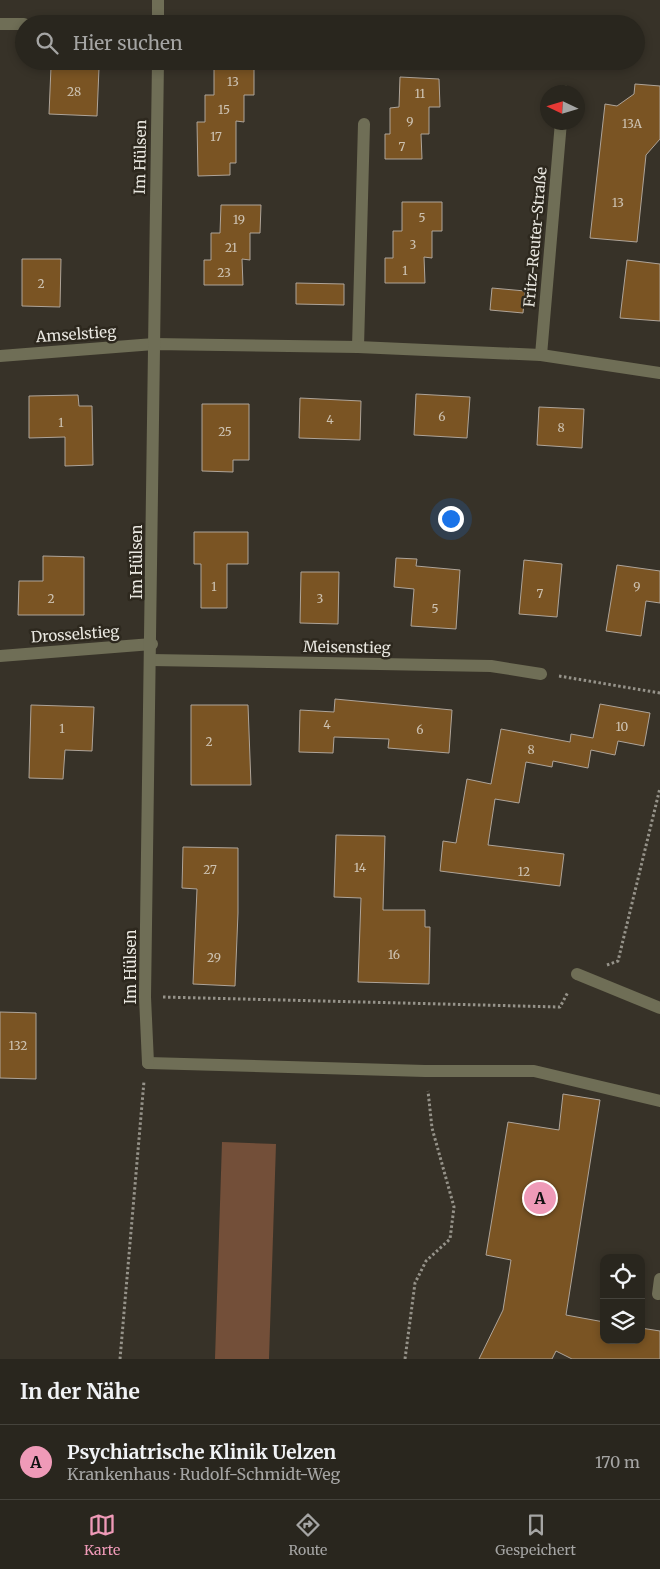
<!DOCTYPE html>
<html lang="de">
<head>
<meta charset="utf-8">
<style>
	:root { --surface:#29261e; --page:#35322b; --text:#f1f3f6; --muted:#a5a5a4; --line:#45433c; --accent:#ef9ab8 }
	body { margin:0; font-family:Merriweather,serif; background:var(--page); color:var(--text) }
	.controls { position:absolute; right:15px; bottom:15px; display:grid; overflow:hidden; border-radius:10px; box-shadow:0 2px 8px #0003 }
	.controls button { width:45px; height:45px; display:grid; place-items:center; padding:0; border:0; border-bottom:1px solid var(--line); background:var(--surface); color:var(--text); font:25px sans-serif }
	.compass { position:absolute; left:540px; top:85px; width:45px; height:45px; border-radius:50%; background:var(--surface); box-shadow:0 2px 8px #0003; rotate:274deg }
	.you { position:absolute; left:450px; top:518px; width:18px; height:18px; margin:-12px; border:4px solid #fff; border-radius:50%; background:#1a73e8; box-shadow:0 0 0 8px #1a73e833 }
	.badge { display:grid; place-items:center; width:32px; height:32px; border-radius:50%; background:var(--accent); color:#111; font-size:16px; font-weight:700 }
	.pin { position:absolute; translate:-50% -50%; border:2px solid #fff; box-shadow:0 1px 5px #0006 }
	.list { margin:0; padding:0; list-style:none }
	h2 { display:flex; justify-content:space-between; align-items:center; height:65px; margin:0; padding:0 20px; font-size:21px }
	h2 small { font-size:16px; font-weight:400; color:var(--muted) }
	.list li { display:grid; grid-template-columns:32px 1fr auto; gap:15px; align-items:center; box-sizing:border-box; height:75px; padding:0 20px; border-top:1px solid var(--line) }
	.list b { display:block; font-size:19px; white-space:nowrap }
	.list p { margin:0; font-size:16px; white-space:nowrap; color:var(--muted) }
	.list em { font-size:16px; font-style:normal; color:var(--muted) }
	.icon { flex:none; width:28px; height:28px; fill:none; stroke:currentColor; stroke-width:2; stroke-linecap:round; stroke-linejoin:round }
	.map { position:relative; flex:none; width:660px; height:1359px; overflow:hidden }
	.search { position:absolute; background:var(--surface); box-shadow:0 2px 8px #0003; left:15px; right:15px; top:15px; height:55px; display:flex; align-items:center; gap:12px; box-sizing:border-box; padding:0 18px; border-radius:28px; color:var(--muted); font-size:19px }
	.sheet { height:140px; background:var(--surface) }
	nav { display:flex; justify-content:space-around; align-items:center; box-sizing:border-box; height:70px; border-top:1px solid var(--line); background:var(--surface); font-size:14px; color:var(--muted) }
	nav a { display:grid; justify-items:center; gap:2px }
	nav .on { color:var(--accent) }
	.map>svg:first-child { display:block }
	.green { fill:#734f39 }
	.building { fill:#7a5423; stroke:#aea499 }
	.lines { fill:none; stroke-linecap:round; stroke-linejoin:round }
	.path { stroke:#96938a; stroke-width:3; stroke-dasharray:2.5 2.5; stroke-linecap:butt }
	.service { stroke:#6f6e56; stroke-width:12 }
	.minor { stroke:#6f6e56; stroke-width:12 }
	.labels { text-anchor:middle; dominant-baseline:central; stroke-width:5; stroke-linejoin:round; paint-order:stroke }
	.number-label { font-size:12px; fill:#cdc2b1 }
	.street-label { font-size:15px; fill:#e9e7e0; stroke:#2d281e }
</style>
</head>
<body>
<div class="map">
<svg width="660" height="1359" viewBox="0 0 660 1359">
	<rect width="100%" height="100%" fill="#373228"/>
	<path class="green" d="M222 1142 276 1144 269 1359H215Z"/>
	<g class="building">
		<path d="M51 67 99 68 97 116 49 114Z"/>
		<path d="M214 67H254V95H244V122L236 121V163H230V175L198 176 197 122H205V95H214Z"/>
		<path d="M400 77 439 79 440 107H429V134H421L422 159H385V134H390V108L399 107Z"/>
		<path d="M635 84 660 86V139L646 155 637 242 590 238 605 104 617 106 634 94Z"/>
		<path d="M402 202H442V231H432V258L424 257 425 283H385V258H393V231H402Z"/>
		<path d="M221 205H261L260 233H250V260L242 259 243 285H204V260H211V233H220Z"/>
		<path d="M22 259H61L60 307 22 306Z"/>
		<path d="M627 260 660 264V321L620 318Z"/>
		<path d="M296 283 344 284V305L296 304Z"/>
		<path d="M492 288 525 291 523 313 490 310Z"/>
		<path d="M416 394 470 397 467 438 414 435Z"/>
		<path d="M78 395 79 406H92L93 465 65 466V437L29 438V396Z"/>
		<path d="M300 398 361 401 360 440 299 438Z"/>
		<path d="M202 404H249V460H233V472L202 471Z"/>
		<path d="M539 407 584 409 582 448 537 445Z"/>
		<path d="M194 532H248V564H227V608H201V564H194Z"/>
		<path d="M43 556 84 557V615H18L19 581H43Z"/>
		<path d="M396 558 417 559 416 566 460 570 456 629 411 626 414 589 394 587Z"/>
		<path d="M524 560 562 564 557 617 519 614Z"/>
		<path d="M617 565 660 571V603L646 601 641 636 606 631Z"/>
		<path d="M301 572H339L338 624 300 623Z"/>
		<path d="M335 699 452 710 449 753 388 748 389 739 334 737 333 753 299 752 300 710 334 712Z"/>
		<path d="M600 704 650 713 644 746 618 741 615 755 591 750 588 768 553 761 552 767 526 762 519 803 495 799 488 845 564 854 560 886 440 871 443 841 456 843 467 779 491 784 501 729 570 742 571 734 593 738Z"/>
		<path d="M31 705 94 707 92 751 65 750 63 779 29 778Z"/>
		<path d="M191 705H248L251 785H191Z"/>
		<path d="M336 835 385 836 383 910H425V927H430L429 984 358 982 361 898 334 897Z"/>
		<path d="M183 847 238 848V913L235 986 193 984 197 889 182 888Z"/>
		<path d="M0 1012 36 1013V1079L0 1078Z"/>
		<path d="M563 1094 600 1100 566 1315 604 1322V1340H641V1328L660 1331V1359H572L556 1351 552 1359H479L503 1310 511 1260 486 1255 508 1122 559 1130Z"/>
	</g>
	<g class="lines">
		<g class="path">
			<path d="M559 676 660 693"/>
			<path d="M607 965 618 961 660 788"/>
			<path d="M163 997 560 1007 568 992"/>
			<path d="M120 1359 144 1081"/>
			<path d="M405 1359 415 1283 426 1261 450 1239 454 1207 432 1128 428 1091"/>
		</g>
		<g class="service">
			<path d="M563 92 564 91"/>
			<path d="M358 347 364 124"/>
			<path d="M541 355 561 122"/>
			<path d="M148 1063 425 1071H534L660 1101"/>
			<path d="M658 1294 660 1279"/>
		</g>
		<g class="minor">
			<path d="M158 0V24"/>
			<path d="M0 24H24"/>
			<path d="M0 356 154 344 358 347 541 355 660 373"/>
			<path d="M0 656 152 644"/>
			<path d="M151 660 491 666 541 674"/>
			<path d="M577 974 660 1008"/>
			<path d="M148 1063 145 997 158 61"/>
		</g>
	</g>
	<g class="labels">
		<g class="number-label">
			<text x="233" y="81">13</text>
			<text x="74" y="91">28</text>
			<text x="420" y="93">11</text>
			<text x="224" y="109">15</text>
			<text x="410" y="121">9</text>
			<text x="632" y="123">13A</text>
			<text x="216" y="136">17</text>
			<text x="402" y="146">7</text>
			<text x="618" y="202">13</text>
			<text x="422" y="217">5</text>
			<text x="239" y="219">19</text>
			<text x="413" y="244">3</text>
			<text x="231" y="247">21</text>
			<text x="405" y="270">1</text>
			<text x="224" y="272">23</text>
			<text x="41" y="283">2</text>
			<text x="442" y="416">6</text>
			<text x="330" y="419">4</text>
			<text x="61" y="422">1</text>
			<text x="561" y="427">8</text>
			<text x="225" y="431">25</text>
			<text x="214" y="586">1</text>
			<text x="637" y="586">9</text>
			<text x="540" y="593">7</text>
			<text x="51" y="598">2</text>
			<text x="320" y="598">3</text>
			<text x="435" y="608">5</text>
			<text x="327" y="724">4</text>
			<text x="622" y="726">10</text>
			<text x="62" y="728">1</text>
			<text x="420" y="729">6</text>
			<text x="209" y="741">2</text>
			<text x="531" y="749">8</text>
			<text x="360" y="867">14</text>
			<text x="210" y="869">27</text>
			<text x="524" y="871">12</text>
			<text x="394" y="954">16</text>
			<text x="214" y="957">29</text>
			<text x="18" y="1045">132</text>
		</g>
		<g class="street-label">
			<text transform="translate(140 157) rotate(-89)">Im Hülsen</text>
			<text transform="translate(535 237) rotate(-85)">Fritz-Reuter-Straße</text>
			<text transform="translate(76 334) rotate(-4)">Amselstieg</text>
			<text transform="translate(136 562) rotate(-90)">Im Hülsen</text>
			<text transform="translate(75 634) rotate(-4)">Drosselstieg</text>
			<text transform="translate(347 647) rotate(1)">Meisenstieg</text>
			<text transform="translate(130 967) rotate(-90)">Im Hülsen</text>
		</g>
	</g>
</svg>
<div class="controls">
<button><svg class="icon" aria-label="locate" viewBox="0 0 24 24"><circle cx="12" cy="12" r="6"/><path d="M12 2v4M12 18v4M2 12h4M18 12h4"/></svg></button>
<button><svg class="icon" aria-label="layers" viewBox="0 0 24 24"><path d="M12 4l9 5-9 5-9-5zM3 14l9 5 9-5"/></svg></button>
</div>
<svg class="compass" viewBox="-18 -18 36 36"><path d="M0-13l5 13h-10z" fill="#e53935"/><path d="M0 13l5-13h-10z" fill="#a5a5a4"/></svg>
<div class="you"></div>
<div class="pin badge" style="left:540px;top:1198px">A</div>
<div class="search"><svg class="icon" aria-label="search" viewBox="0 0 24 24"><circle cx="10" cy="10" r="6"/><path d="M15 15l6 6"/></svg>Hier suchen</div>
</div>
<section class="sheet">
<h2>In der Nähe<small></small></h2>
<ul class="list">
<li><span class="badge">A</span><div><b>Psychiatrische Klinik Uelzen</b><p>Krankenhaus · Rudolf-Schmidt-Weg</p></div><em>170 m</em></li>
</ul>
</section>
<nav>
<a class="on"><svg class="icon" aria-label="map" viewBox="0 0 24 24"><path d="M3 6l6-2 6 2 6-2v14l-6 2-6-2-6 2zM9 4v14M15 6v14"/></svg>Karte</a>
<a><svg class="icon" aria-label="directions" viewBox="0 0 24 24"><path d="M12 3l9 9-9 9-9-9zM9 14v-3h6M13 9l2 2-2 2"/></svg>Route</a>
<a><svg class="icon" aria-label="saved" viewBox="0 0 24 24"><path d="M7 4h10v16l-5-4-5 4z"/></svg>Gespeichert</a>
</nav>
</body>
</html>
